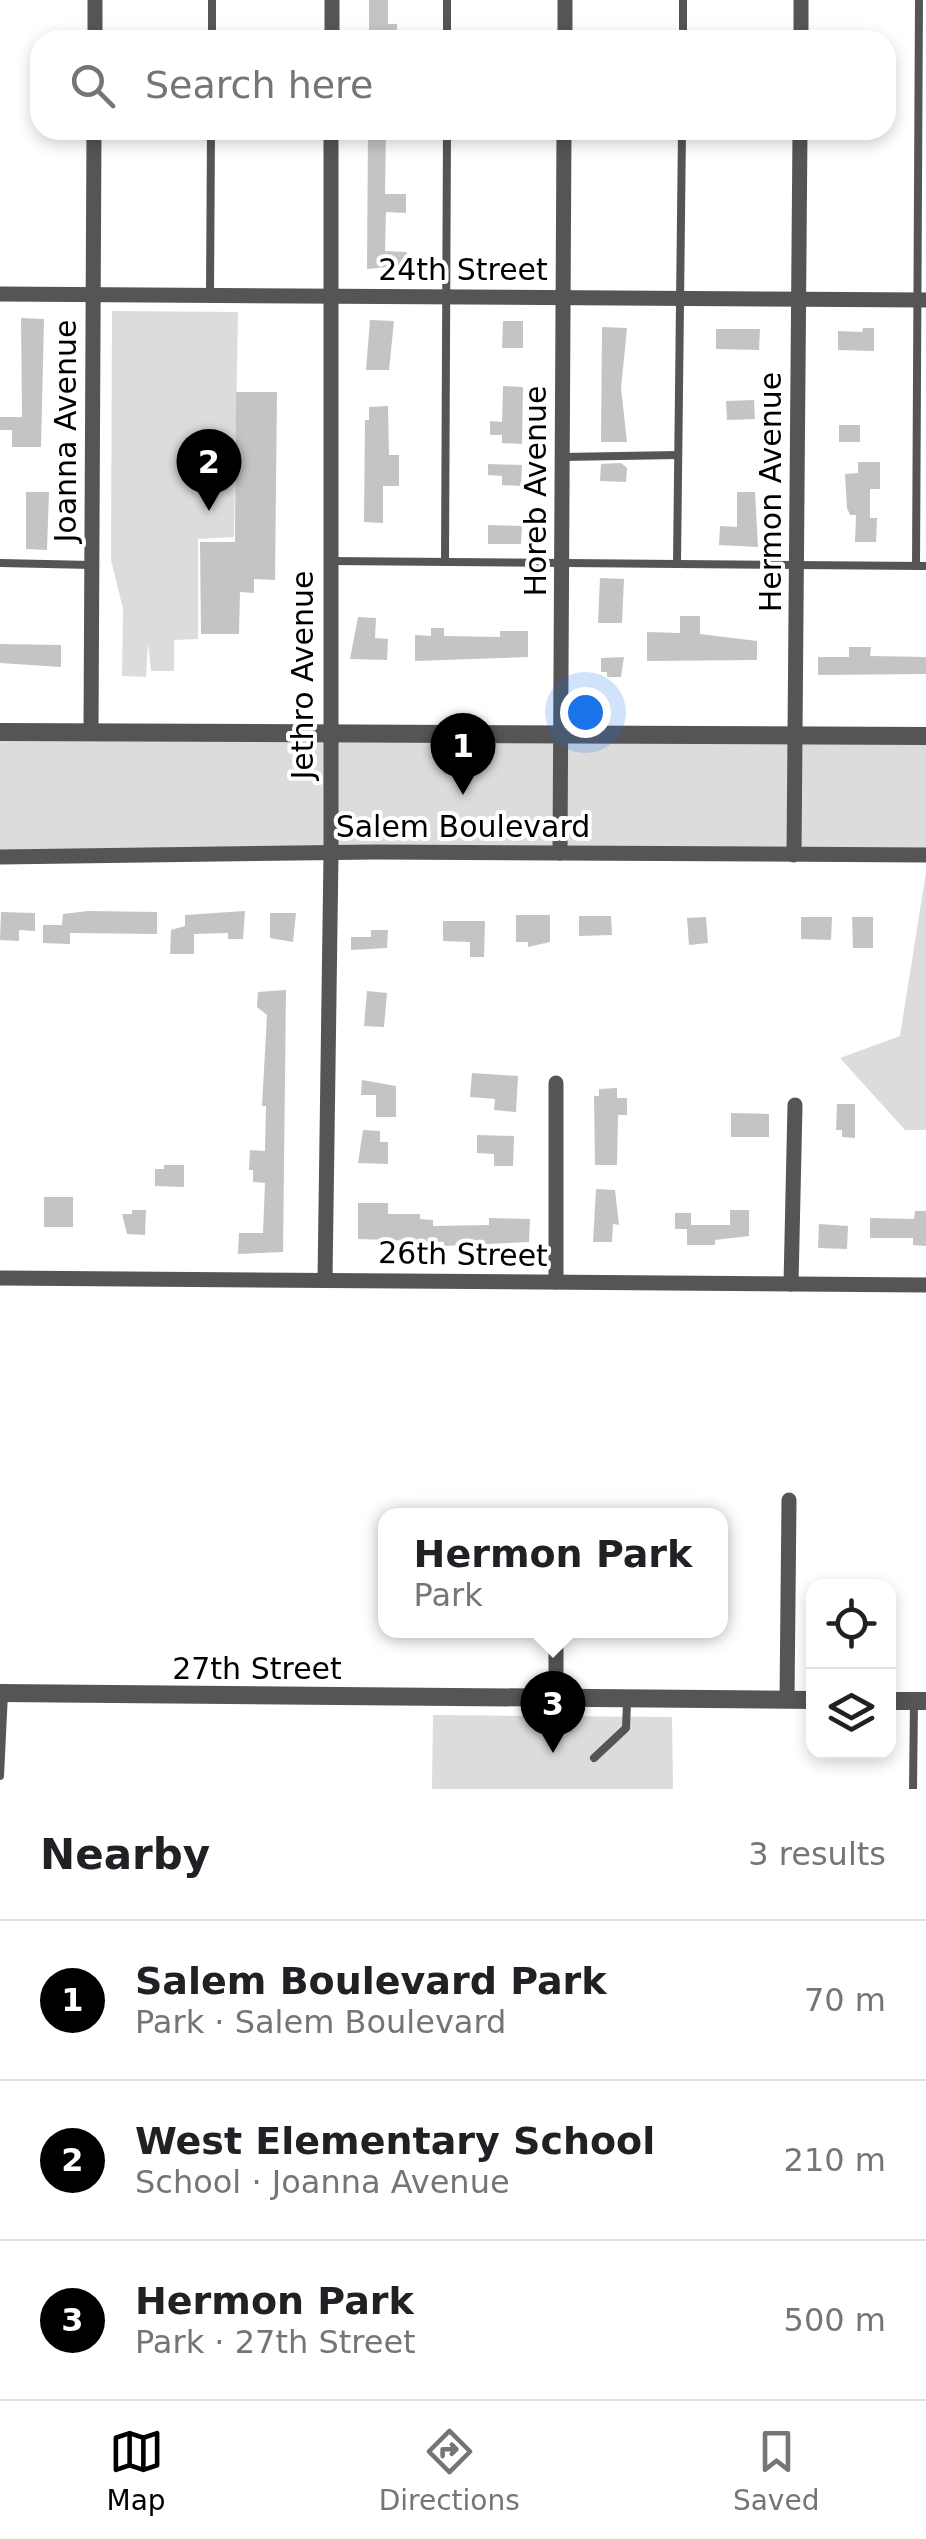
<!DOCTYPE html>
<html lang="en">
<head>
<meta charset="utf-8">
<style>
	:root { --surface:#fff; --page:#f2f2f2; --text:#202124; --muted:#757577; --line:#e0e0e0; --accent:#000 }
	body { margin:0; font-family:"DejaVu Sans",sans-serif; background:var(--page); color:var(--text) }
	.controls { position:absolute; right:30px; bottom:30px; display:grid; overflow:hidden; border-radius:20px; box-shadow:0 5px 15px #0003 }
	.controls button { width:90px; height:90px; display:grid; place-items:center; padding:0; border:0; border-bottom:2px solid var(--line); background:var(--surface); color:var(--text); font:50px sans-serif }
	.you { position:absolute; left:585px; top:712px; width:35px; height:35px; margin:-25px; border:8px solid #fff; border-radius:50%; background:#1a73e8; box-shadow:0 0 0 15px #1a73e833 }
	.badge { display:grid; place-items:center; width:65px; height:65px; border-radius:50%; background:var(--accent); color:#fff; font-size:32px; font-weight:700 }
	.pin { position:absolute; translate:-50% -82px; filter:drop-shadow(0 2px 5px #0008) }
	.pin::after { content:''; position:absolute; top:52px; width:35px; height:30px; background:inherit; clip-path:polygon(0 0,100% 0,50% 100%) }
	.popup { position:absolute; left:378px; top:1508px; width:350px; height:130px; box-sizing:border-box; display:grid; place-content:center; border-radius:20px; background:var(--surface); filter:drop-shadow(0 2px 8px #0005); font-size:32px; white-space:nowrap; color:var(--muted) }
	.popup b { font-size:38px; color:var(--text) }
	.popup::after { content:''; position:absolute; left:50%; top:100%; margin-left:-20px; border:20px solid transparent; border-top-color:var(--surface) }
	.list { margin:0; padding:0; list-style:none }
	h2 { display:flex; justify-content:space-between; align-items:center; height:130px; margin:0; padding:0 40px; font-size:42px }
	h2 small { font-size:32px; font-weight:400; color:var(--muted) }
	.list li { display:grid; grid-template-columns:65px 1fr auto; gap:30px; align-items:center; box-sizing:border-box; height:160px; padding:0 40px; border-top:2px solid var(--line) }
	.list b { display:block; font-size:38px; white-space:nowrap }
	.list p { margin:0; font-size:32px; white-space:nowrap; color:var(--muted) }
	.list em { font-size:32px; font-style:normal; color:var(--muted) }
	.icon { flex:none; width:55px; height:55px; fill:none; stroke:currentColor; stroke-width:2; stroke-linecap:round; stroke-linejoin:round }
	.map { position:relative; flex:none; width:926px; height:1789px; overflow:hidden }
	.search { position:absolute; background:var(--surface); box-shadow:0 5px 15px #0003; left:30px; right:30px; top:30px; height:110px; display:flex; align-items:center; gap:25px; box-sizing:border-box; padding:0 35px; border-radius:30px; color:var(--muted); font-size:38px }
	.sheet { height:610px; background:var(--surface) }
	nav { display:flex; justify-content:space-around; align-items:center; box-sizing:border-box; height:140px; border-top:2px solid var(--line); background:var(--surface); font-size:28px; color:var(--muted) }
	nav a { display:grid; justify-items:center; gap:5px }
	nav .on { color:var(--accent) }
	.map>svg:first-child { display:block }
	.green { fill:#dcdcdc }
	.building { fill:#c4c4c4 }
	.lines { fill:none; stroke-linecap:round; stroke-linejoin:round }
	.service { stroke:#555; stroke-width:8 }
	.minor { stroke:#555; stroke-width:15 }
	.tertiary { stroke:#555; stroke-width:18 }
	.labels { text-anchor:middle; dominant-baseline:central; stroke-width:8; stroke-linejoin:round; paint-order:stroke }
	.street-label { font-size:30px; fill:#000; stroke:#fff }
</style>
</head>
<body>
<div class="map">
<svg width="926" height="1789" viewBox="0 0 926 1789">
	<rect width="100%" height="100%" fill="#fff"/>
	<g class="green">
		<path d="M112 311 238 312 234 537 198 539V639L174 640V671H151L148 642 146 677 122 676 123 609 111 560Z"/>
		<path d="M0 733 926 736V858L0 857Z"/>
		<path d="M926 872V1130H905L840 1058 900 1036Z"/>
		<path d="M433 1715 672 1717 673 1789H432Z"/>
	</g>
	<g class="building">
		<path d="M369 0H388V24H397V39L369 40Z"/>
		<path d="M368 130H386L385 194H406V213L386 212 385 251 407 252V265L367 269Z"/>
		<path d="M21 318 44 319 41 447H12V430H0V417H22Z"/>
		<path d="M370 320 394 321 389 370H366Z"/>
		<path d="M503 321H523V348H502Z"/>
		<path d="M602 327 627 328 621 388 627 442H601Z"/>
		<path d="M863 328H874V351L838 350V331L862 332Z"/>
		<path d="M716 329H760L759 350 716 349Z"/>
		<path d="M503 386 523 387 522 444 502 443V435H490V421L502 422Z"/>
		<path d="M236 392H277L275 580 254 579V593L240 592 239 634H201L200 542H235Z"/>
		<path d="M754 400 755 419 727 420 726 401Z"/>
		<path d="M388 406 389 455H399V486H383V523L364 522 365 420H369V407Z"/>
		<rect x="839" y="425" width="21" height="17"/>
		<path d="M858 462H880V489H870V518H877L876 542H855L856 515H850L847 508 845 474 858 473Z"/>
		<path d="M621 463 627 468 626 482 600 481 601 464Z"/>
		<path d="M488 464 522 465 521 486 502 485V476L488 475Z"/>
		<path d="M26 492H49L47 550 26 549Z"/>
		<path d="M737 492H755L758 547 719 545 720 526 737 527Z"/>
		<path d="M488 525 522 526 521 544H488Z"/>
		<path d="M600 578 624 579 622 623H598Z"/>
		<path d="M680 616H700V634L757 641V660L647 661V632L680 633Z"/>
		<path d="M358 617 376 618 375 638 388 639 387 660 350 659Z"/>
		<path d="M431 628H444V636L500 637V631H528V657L415 661V635L431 636Z"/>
		<path d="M0 644 61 645V667L0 663Z"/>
		<path d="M849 647H871L870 656 926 657V674L818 675V657H849Z"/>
		<path d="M624 657 621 677H607V672H601V658Z"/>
		<path d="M88 911 157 912V934L70 933V944L43 943V925H62L63 914Z"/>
		<path d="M245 911 243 939H228V933L194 934V954H170L171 930 185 926V915Z"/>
		<path d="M1 912 35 913V931L19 930V941L0 940Z"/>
		<path d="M270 913H296L293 942 270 938Z"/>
		<path d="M516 915H550V942L528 947V942H516Z"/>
		<path d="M579 916H611L612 935 579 936Z"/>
		<path d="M706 917 708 943 689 945 687 918Z"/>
		<path d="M801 917H832L831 940 801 939Z"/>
		<path d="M852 917H873V948H853Z"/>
		<path d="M443 921H485L484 957H470V942L443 941Z"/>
		<path d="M371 930H388L387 948 351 950V937H371Z"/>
		<path d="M286 990 283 1252 238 1254 239 1233H263L265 1183 253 1182V1170H249L250 1150 265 1151 266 1106H262L267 1015 257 1007 258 992Z"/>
		<path d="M367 991 387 993 384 1027 364 1026Z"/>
		<path d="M472 1073 518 1076 516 1112 494 1110 495 1099 470 1097Z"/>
		<path d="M362 1080 396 1086V1117H376V1095H361Z"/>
		<path d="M617 1088V1098H627V1115H618L617 1165H595L594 1096H599V1089Z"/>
		<path d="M837 1104H855V1138L842 1137V1130H836Z"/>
		<path d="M731 1113 769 1114V1137H731Z"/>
		<path d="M363 1130 380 1131V1142H388V1164L358 1163Z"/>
		<path d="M477 1135 514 1136 513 1166H494V1154L477 1153Z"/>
		<path d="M164 1165H184V1187L155 1186V1169H164Z"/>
		<path d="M596 1189 615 1190 619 1225 613 1224 612 1242H593Z"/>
		<rect x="44" y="1197" width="29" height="30"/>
		<path d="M358 1203H388V1214H420V1219L433 1220V1226L489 1225V1218L530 1219 529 1242 444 1246V1242L358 1239Z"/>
		<path d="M132 1210H146L145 1235 127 1234 122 1214H132Z"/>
		<path d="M730 1210H749V1236L715 1240V1245H687V1229H675V1213H691V1225H730Z"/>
		<path d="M915 1211H926V1246L913 1245V1238H870V1218L914 1219Z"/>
		<path d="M819 1224 848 1226 847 1249 818 1248Z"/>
	</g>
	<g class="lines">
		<g class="service">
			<path d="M212 40V0"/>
			<path d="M447 40V0"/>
			<path d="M683 40V0"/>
			<path d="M210 295 211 130"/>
			<path d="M562 457 678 455"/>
			<path d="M329 561 926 566"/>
			<path d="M445 562 447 130"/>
			<path d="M0 563 92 565"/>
			<path d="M677 564 682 130"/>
			<path d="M916 566 919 0"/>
			<path d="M594 1758 626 1728 627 1702"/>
			<path d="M0 1776 4 1693"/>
			<path d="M913 1789 914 1701"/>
		</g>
		<g class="minor">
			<path d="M95 40V0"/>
			<path d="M332 40V0"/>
			<path d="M565 40V0"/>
			<path d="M801 40V0"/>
			<path d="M0 294 926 300"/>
			<path d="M91 732 94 130"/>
			<path d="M560 853 564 130"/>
			<path d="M794 855 800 130"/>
			<path d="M0 857 375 852 926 855"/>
			<path d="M0 1278 926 1285"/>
			<path d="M325 1280 331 854V130"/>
			<path d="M556 1282V1083"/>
			<path d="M791 1284 795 1105"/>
			<path d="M556 1630V1698"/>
			<path d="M787 1700 789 1500"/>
		</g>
		<g class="tertiary">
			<path d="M0 732 926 736"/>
			<path d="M0 1693 814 1700"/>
			<path d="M888 1701H926"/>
		</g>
	</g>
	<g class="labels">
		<g class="street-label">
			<text x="463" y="269">24th Street</text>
			<text transform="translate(65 431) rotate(-90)">Joanna Avenue</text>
			<text transform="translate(535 491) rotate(-90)">Horeb Avenue</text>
			<text transform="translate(770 492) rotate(-90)">Hermon Avenue</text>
			<text transform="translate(302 675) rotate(-90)">Jethro Avenue</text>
			<text x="463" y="826">Salem Boulevard</text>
			<text transform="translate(463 1254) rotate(1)">26th Street</text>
			<text x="257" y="1668">27th Street</text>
		</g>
	</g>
</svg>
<div class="controls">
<button><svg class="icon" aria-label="locate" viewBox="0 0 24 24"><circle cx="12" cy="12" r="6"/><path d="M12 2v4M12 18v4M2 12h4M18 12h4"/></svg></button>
<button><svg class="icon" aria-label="layers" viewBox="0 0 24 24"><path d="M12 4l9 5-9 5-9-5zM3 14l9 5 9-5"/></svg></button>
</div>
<div class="you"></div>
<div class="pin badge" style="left:463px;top:795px">1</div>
<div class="pin badge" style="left:209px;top:511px">2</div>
<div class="pin badge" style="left:553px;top:1753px">3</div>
<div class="popup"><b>Hermon Park</b>Park</div>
<div class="search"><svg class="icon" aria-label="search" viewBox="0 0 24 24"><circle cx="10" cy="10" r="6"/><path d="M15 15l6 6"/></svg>Search here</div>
</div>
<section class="sheet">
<h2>Nearby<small>3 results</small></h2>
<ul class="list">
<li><span class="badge">1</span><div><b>Salem Boulevard Park</b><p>Park · Salem Boulevard</p></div><em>70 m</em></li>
<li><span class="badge">2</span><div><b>West Elementary School</b><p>School · Joanna Avenue</p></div><em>210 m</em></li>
<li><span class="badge">3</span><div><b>Hermon Park</b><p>Park · 27th Street</p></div><em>500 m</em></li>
</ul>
</section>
<nav>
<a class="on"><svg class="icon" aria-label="map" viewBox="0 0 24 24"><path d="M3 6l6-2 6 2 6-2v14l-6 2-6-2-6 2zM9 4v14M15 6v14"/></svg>Map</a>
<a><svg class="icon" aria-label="directions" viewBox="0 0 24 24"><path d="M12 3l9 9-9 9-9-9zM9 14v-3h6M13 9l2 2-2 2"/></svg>Directions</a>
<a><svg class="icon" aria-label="saved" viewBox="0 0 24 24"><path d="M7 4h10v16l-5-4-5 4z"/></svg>Saved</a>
</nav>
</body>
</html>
